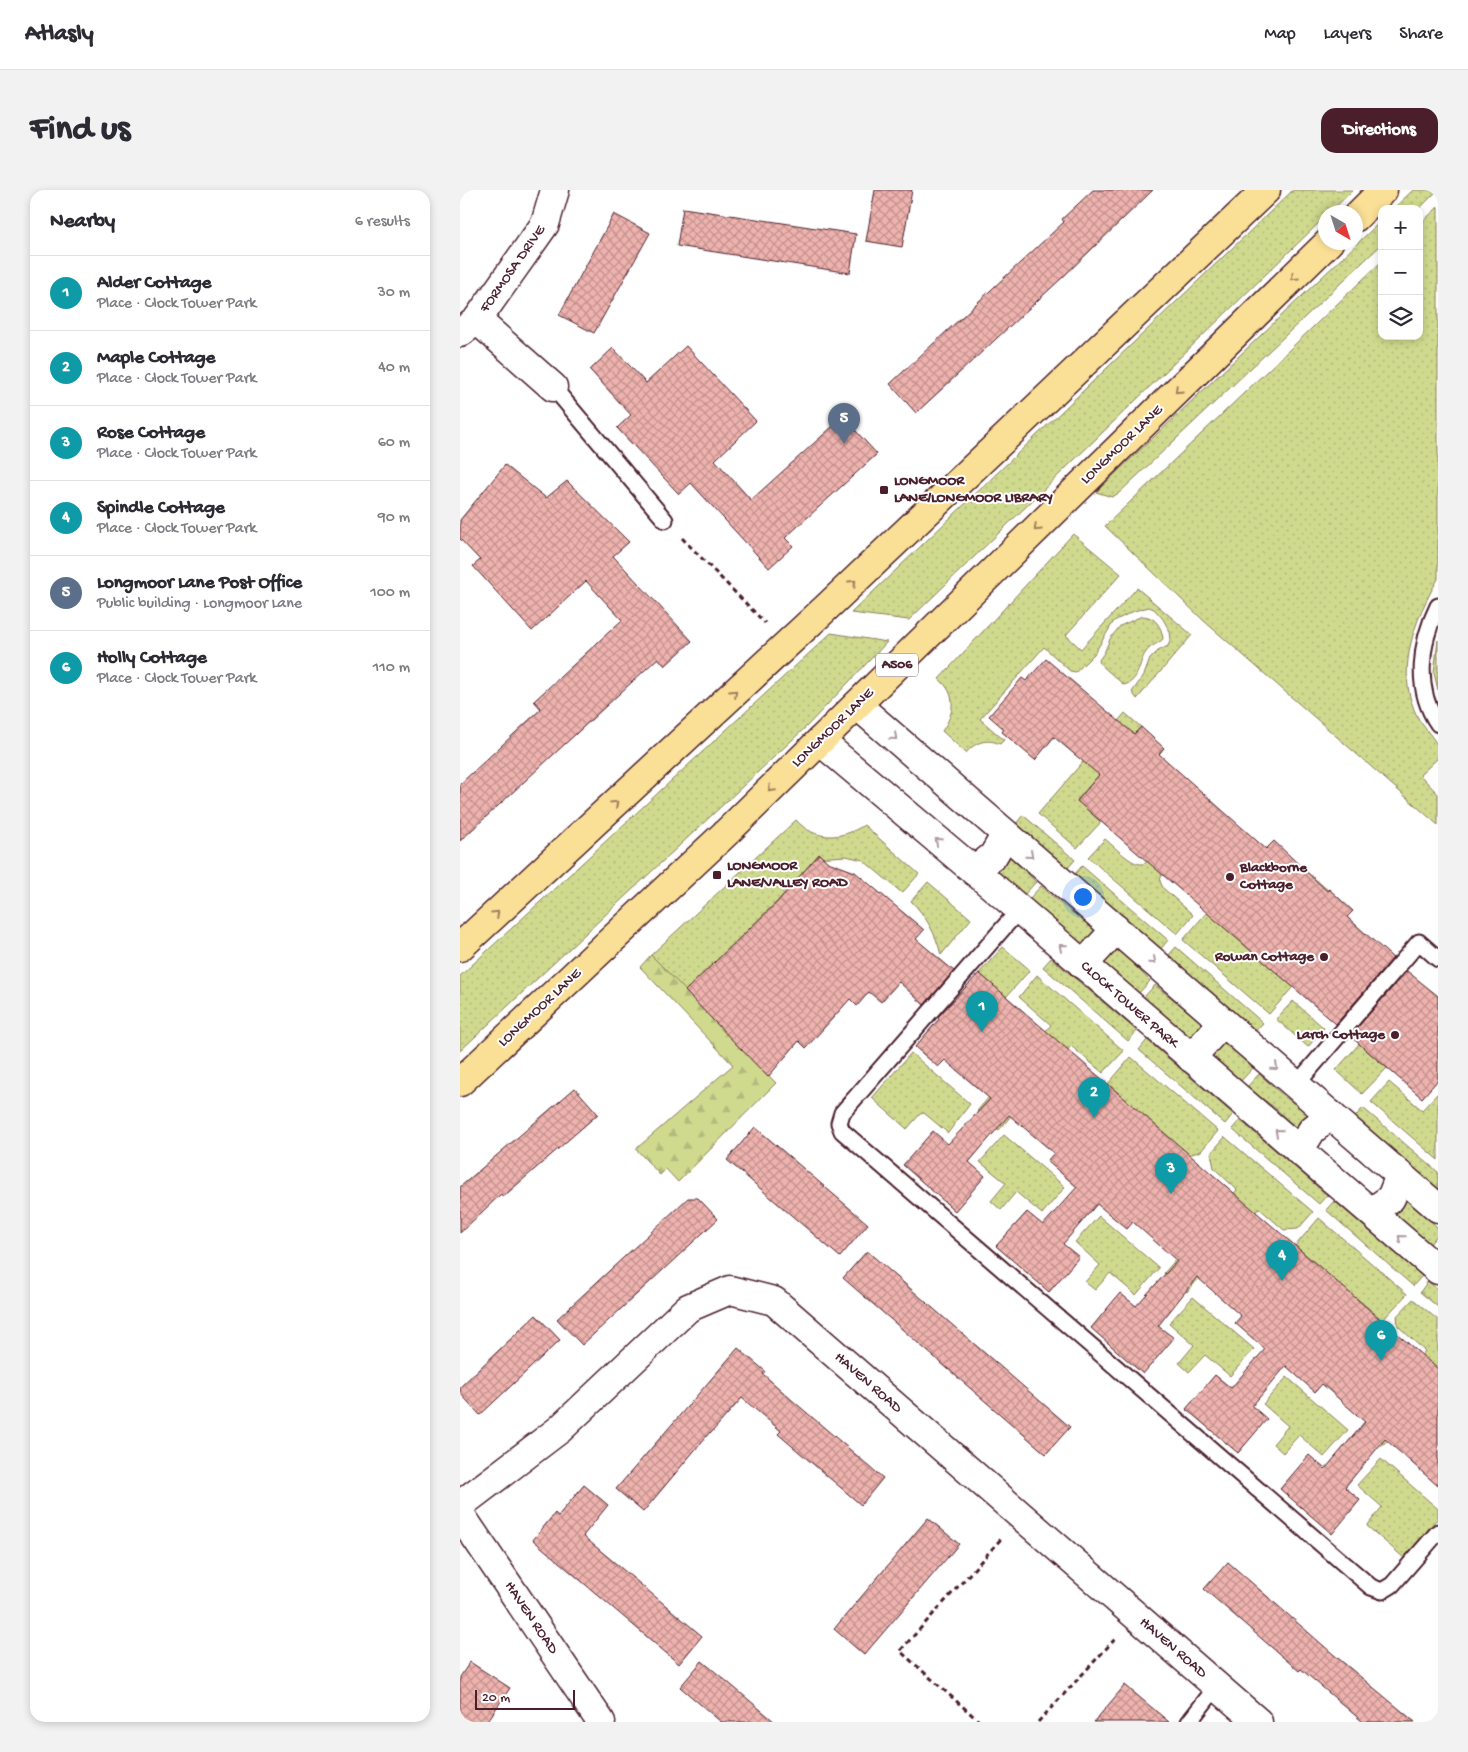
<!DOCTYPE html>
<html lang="en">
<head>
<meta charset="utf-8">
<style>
	:root { --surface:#fff; --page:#f2f2f3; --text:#2b2b33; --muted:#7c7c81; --line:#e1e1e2; --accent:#4a1f2b }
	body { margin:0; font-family:"Gochi Hand",sans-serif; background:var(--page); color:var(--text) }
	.controls { position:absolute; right:15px; top:15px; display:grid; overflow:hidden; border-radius:10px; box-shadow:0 2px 8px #0003 }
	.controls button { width:45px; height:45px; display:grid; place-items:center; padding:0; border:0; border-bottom:1px solid var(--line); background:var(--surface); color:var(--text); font:25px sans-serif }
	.compass { position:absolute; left:858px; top:15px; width:45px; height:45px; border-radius:50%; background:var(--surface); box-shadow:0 2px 8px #0003; rotate:141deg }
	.scale { position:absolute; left:15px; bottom:12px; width:100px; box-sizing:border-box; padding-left:5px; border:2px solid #4a1f2b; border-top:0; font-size:14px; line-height:18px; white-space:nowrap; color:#4a1f2b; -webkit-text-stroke:4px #fff; paint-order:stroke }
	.you { position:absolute; left:622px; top:706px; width:18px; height:18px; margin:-12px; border:4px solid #fff; border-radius:50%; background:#1a73e8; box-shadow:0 0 0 8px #1a73e833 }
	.badge { display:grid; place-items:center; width:32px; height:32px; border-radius:50%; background:var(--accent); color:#fff; font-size:16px; font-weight:700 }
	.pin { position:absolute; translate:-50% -41px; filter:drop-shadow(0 1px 2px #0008) }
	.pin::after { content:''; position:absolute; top:26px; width:18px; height:15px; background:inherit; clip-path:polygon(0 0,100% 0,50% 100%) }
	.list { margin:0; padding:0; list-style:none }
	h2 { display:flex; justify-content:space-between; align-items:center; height:65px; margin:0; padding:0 20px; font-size:21px }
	h2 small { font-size:16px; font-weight:400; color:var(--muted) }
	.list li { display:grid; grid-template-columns:32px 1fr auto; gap:15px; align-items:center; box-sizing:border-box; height:75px; padding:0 20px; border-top:1px solid var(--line) }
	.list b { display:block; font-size:19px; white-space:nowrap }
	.list p { margin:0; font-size:16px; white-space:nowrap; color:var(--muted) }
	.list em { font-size:16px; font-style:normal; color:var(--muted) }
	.icon { flex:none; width:28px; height:28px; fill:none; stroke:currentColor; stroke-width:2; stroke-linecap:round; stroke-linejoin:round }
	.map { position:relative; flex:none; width:978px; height:1532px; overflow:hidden; border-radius:15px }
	header { display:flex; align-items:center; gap:30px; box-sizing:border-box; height:70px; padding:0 25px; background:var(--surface); border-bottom:1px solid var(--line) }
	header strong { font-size:24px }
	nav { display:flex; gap:28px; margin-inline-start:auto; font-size:18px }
	.intro { display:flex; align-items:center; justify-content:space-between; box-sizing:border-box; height:120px; padding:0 30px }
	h1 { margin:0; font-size:35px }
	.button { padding:12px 22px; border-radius:15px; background:var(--accent); color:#fff; font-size:18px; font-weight:700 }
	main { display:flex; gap:30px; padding:0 30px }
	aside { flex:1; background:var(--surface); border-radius:15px; box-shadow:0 2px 8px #0003 }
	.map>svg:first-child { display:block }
	.green { fill:url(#green-dots); stroke:#8c7c5c }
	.forest { fill:url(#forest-firs); stroke:#8c7c5c }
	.building { fill:url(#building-cross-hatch); stroke:#4a1f2b }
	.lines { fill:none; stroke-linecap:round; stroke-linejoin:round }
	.service-casing { stroke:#4a1f2b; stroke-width:19 }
	.minor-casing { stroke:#4a1f2b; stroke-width:31 }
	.primary-casing { stroke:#4a1f2b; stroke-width:31 }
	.path { stroke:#4a1f2b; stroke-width:3; stroke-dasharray:5 4; stroke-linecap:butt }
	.service { stroke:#fff; stroke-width:15 }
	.minor { stroke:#fff; stroke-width:28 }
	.primary { stroke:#fadf96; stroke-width:28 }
	.oneway { stroke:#a27f60 }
	.oneway2 { stroke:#ae9aa0 }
	.poi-dot { fill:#4a1f2b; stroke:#fff; stroke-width:2 }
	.labels { text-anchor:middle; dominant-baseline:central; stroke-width:4; stroke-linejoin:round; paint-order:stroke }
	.shield { fill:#fff; stroke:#80626b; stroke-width:1 }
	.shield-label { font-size:14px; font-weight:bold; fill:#4a1f2b }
	.street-label { font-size:15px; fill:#4a1f2b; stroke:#fff }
	.poi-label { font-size:15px; font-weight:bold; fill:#4a1f2b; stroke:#fff; text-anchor:start }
</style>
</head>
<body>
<header>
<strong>Atlasly</strong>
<nav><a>Map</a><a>Layers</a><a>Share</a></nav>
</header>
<div class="intro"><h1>Find us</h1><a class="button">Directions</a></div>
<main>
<aside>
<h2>Nearby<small>6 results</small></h2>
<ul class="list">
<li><span class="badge" style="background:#0f9aa8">1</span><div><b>Alder Cottage</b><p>Place · Clock Tower Park</p></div><em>30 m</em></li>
<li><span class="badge" style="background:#0f9aa8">2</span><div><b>Maple Cottage</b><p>Place · Clock Tower Park</p></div><em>40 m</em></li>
<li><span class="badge" style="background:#0f9aa8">3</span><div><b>Rose Cottage</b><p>Place · Clock Tower Park</p></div><em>60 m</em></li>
<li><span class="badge" style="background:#0f9aa8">4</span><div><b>Spindle Cottage</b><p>Place · Clock Tower Park</p></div><em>90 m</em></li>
<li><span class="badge" style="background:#5c6f8a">5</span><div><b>Longmoor Lane Post Office</b><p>Public building · Longmoor Lane</p></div><em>100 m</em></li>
<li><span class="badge" style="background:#0f9aa8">6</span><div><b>Holly Cottage</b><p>Place · Clock Tower Park</p></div><em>110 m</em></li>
</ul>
</aside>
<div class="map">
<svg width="978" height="1532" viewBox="0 0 978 1532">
	<defs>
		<pattern id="green-dots" width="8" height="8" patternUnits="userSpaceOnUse" patternTransform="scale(1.25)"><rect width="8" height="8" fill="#cfda8e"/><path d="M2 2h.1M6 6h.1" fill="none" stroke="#b3bb7b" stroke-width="1.8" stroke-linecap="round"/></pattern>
		<pattern id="forest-firs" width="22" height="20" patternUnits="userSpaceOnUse" patternTransform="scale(1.25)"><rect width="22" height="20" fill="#cfda8e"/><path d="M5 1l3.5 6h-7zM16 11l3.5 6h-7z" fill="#b3bb7b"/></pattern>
		<pattern id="building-cross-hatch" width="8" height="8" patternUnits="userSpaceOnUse" patternTransform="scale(1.25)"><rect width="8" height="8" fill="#eeb3ae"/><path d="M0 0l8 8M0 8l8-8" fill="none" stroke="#c3918e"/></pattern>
	</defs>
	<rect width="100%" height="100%" fill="#fff"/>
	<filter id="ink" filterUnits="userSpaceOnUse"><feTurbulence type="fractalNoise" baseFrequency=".02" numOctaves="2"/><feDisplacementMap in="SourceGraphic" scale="10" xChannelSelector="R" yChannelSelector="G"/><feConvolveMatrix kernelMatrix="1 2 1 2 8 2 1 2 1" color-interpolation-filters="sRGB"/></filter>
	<g filter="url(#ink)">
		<g class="green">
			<path d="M833 0H893L870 22H866L865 27 449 430 391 423Z"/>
			<path d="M953 0H978L959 19H933Z"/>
			<path d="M978 17V389C954 430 934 483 958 528 962 535 977 552 978 557 978 560 978 565 978 568L960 585 978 604V635L744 431 645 336 922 71V146H959V35Z"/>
			<path d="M922 30V54L659 303 652 307 636 302Z"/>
			<path d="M613 344 661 384 606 445 621 459 677 398 732 445 677 509 672 502 684 485 690 469 698 461 708 456 711 449 710 442 703 429 694 419 689 417 674 421 654 431 634 464 616 482 610 481 584 457 520 529 544 550 540 554C527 548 515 552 506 563L482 541C495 523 497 504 479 489Z"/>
			<path d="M682 426C695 426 702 437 703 449 698 454 691 455 686 462 678 473 680 491 664 495L640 474 639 470 644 463 650 449 660 436Z"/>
			<path d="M371 443 427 452 346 537 0 861V786Z"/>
			<path d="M978 450V500L974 483Z"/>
			<path d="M665 523 681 537 617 610 641 632 617 658 578 624Z"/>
			<path d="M563 625 615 670 606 680 555 635Z"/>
			<path d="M336 630C355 651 381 650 404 635L459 684 442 703 403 670 386 666 356 668 318 711 225 801 191 765Z"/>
			<path d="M645 649C653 655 671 675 682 674 687 673 691 668 695 664L702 684 700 691 703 698 733 725 717 744 628 667Z"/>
			<path d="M545 662 576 692 564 705 529 680Z"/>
			<path d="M836 673 868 700 805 772 833 797 809 824 723 750 747 722 774 746Z"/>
			<path d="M622 676 708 750 700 760 613 686Z"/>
			<path d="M468 692 511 729 481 765C476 744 466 726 451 711Z"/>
			<path d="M581 696 604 716 638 742 623 759 569 709Z"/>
			<path d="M654 755 690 791 679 803 639 772Z"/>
			<path d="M543 757 570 780 546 807 519 783Z"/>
			<path d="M716 757 803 833 795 841 708 766Z"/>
			<path d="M591 768 677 841 668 851 583 777Z"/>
			<path d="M577 785 664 861 643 883 611 856 539 940 517 921 591 835 559 807Z"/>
			<path d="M695 795 747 836 732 853 684 807Z"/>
			<path d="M833 811 864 838 848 857 816 829Z"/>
			<path d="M762 849 793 878 780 892 747 866Z"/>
			<path d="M687 850 773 924 765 934 679 860Z"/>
			<path d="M899 854 927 878 902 904 876 880Z"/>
			<path d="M451 863 510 914 488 943 464 923 460 924 447 939 412 908Z"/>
			<path d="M671 867 758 941 741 961 729 965 611 991 676 918 648 894Z"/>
			<path d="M799 884 825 907 856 929 842 944 815 918 787 897Z"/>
			<path d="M929 892 962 920 978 903V970L911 912Z"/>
			<path d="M903 918 978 982V1000L895 927Z"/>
			<path d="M780 930 867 1005 859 1014 772 939Z"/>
			<path d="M544 945 605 997 582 1024 556 1002 541 1020 531 1011 546 993 520 972Z"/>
			<path d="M765 947 853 1022 838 1039 824 1040 799 1018 727 1102 704 1083 777 1000 754 978 751 963Z"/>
			<path d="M940 1001 978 1038V1044L970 1054 925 1019Z"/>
			<path d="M874 1011 962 1086 953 1096 866 1020Z"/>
			<path d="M639 1026 699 1078 676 1105 650 1083 635 1100 625 1092 640 1075 615 1052Z"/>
			<path d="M859 1028 947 1104 921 1132 918 1129 919 1127 895 1107 832 1179 863 1080 835 1056Z"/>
			<path d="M968 1091 978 1100V1117L960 1102Z"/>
			<path d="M733 1107 794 1159 770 1186 745 1165 729 1182 719 1173 734 1155 709 1133Z"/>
			<path d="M953 1109 978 1130V1191L922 1256 900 1237 965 1161 938 1136 937 1126Z"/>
			<path d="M827 1187 888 1240 864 1267 839 1245 823 1263 813 1254 828 1236 803 1214Z"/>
			<path d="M921 1269 978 1319V1328L944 1368 907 1336 922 1317 897 1295Z"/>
		</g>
		<path class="forest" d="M191 765 316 893 218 992 206 979 200 985 176 959 273 875 180 777Z"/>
		<g class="building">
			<path d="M415 0H452L442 57 406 51Z"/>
			<path d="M633 0H693L604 86 456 223 430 194 604 32 602 29Z"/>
			<path d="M223 18 396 44 390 83 217 56Z"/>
			<path d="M154 24 190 43 134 143 99 125Z"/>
			<path d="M226 156 296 231 255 270 291 310 383 227 417 264 325 348 333 356 309 378 231 293 219 304 157 238 171 225 130 180 153 158 186 193Z"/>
			<path d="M45 275 86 308 107 291 169 352 153 366 232 451 205 476 198 468 0 651V594L81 519 74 511 162 430 126 391 72 441 13 376 20 370 0 349V330Z"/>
			<path d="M586 469 674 544 681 537 704 558 699 564 806 659 814 651 867 701 869 699 893 721 887 727 933 768 876 834 617 611 639 585 594 547 575 570 542 542 544 539 529 526 562 488 566 491Z"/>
			<path d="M359 664 368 672 395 682 464 740 456 749 494 781 464 815 439 792 421 812 409 802 397 816 390 809 346 858 339 851 308 887 225 801 318 711Z"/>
			<path d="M947 781 978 806V890L962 908 890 846Z"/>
			<path d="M519 783 978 1179V1296L925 1249 885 1297 900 1310 872 1344 820 1299 849 1265 865 1279 905 1232 862 1194 855 1202 826 1176 792 1216 807 1229 778 1263 726 1219 755 1185 771 1198 805 1159 775 1133 781 1126 737 1087 698 1136 714 1148 683 1184 631 1138 660 1103 676 1116 717 1071 673 1032 667 1039 637 1014 603 1054 619 1067 589 1102 536 1056 567 1022 583 1035 617 997 587 971 594 963 549 925 509 972 525 986 495 1021 443 975 473 941 488 954 530 909 485 870 478 877 455 857 479 829 478 827Z"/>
			<path d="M115 898 138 924 43 1007 41 1004 0 1043V997Z"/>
			<path d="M295 937 408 1034 380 1067 267 970Z"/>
			<path d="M228 1008H238L258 1029 122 1155 97 1129Z"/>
			<path d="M407 1061 610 1237 586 1264 383 1088Z"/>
			<path d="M76 1125 100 1150 20 1225 0 1203V1197Z"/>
			<path d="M278 1158 305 1181 303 1184 332 1210 423 1288 401 1315 318 1244 321 1241 282 1208 251 1243 250 1242 183 1322 156 1299Z"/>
			<path d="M124 1295 148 1315 123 1346 242 1446 219 1474 73 1350 95 1323 98 1326Z"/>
			<path d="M468 1328 499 1354 404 1465 374 1439Z"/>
			<path d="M768 1372 873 1464 955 1532H903L841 1479 839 1481 744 1399Z"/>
			<path d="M242 1471 270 1494 315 1532H261L220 1497Z"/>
			<path d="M10 1472 50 1498 27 1532H0V1487Z"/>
			<path d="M665 1495 709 1532H634Z"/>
		</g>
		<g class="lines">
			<defs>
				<g id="service">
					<path d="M93 197 205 330"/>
					<path d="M978 416C960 452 954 499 978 534"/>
					<path d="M559 720 382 923 379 933 382 941 911 1397 922 1401 932 1395 978 1342"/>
					<path d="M836 895 959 752 978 769"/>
					<path d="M729 1532 757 1496"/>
				</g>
				<g id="minor">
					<path d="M17 130 93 197"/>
					<path d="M0 143 17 130 85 34 95 0"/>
					<path d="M397 515 978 1018"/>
					<path d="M360 551 544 706 978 1080"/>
					<path d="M514 681 533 666 546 644"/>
					<path d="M623 775 656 739"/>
					<path d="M731 868 763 832"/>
					<path d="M839 961 852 940 871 925"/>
					<path d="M911 1022 931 1008 940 985"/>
					<path d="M0 1315 100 1239 228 1118 270 1100 314 1111 798 1532"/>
					<path d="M0 1324 141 1532"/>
				</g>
				<g id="primary">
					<path d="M896 27 923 0"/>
					<path d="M0 757 367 417 806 0"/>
					<path d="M0 892 268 641 869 52"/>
				</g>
			</defs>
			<use href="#service" class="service-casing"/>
			<use href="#minor" class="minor-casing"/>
			<use href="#primary" class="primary-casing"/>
			<g class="path">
				<path d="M222 348 305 433"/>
				<path d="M520 1532 440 1461 541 1349"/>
				<path d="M578 1532 656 1448"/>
			</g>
			<use href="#service" class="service"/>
			<use href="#minor" class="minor"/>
			<use href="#primary" class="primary"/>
		</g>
		<defs><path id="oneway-chevron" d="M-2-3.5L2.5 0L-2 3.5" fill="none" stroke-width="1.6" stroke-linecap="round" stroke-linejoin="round" transform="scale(1.25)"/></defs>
		<g class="oneway">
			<use href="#oneway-chevron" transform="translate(834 87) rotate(136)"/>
			<use href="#oneway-chevron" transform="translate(718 200) rotate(136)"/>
			<use href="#oneway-chevron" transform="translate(577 338) rotate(136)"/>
			<use href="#oneway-chevron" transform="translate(393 393) rotate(-44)"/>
			<use href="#oneway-chevron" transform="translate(274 503) rotate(-43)"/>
			<use href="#oneway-chevron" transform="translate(311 599) rotate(135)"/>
			<use href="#oneway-chevron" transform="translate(155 614) rotate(-43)"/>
			<use href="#oneway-chevron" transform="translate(36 724) rotate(-43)"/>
		</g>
		<g class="oneway2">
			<use href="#oneway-chevron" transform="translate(434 547) rotate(41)"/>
			<use href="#oneway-chevron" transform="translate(478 651) rotate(-140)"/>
			<use href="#oneway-chevron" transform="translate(570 665) rotate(41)"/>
			<use href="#oneway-chevron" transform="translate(602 757) rotate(-139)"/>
			<use href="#oneway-chevron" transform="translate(693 771) rotate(41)"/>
			<use href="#oneway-chevron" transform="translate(815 877) rotate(41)"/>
			<use href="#oneway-chevron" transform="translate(818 942) rotate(-139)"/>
			<use href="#oneway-chevron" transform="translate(941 1048) rotate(-139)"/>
		</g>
	</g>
	<g class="poi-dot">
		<rect x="419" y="295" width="10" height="10" rx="2.5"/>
		<rect x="252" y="680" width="10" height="10" rx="2.5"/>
		<circle cx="770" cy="687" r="5"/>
		<circle cx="864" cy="767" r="5"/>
		<circle cx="935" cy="845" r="5"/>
	</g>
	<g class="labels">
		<rect class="shield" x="416" y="463.5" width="42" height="23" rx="4"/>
		<g class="shield-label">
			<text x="437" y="475">A506</text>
		</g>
		<g class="street-label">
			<text transform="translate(53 79) rotate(-55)">FORMOSA DRIVE</text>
			<text transform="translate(662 255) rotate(-44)">LONGMOOR LANE</text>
			<text transform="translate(373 538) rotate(-44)">LONGMOOR LANE</text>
			<text transform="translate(669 815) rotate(41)">CLOCK TOWER PARK</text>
			<text transform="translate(80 818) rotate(-43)">LONGMOOR LANE</text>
			<text transform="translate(408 1193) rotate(41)">HAVEN ROAD</text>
			<text transform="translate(71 1428) rotate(56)">HAVEN ROAD</text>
			<text transform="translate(713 1458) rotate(41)">HAVEN ROAD</text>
		</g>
		<g class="poi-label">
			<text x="434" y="291">LONGMOOR<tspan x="434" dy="17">LANE/LONGMOOR LIBRARY</tspan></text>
			<text x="267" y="676">LONGMOOR<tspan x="267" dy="17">LANE/VALLEY ROAD</tspan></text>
			<text x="780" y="678">Blackborne<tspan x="780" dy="17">Cottage</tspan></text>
			<text x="854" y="767" text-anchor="end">Rowan Cottage</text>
			<text x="925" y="845" text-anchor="end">Larch Cottage</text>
		</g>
	</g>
</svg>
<div class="controls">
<button>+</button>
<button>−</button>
<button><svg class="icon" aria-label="layers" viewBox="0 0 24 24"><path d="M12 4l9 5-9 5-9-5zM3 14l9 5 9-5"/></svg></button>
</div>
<svg class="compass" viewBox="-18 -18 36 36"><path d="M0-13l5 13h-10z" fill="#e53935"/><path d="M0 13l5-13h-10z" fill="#7c7c81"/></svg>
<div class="scale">20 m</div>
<div class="you"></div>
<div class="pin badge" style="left:522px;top:842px;background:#0f9aa8">1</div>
<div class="pin badge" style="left:634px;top:928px;background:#0f9aa8">2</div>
<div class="pin badge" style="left:711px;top:1004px;background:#0f9aa8">3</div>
<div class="pin badge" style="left:822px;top:1091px;background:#0f9aa8">4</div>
<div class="pin badge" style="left:384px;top:254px;background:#5c6f8a">5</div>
<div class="pin badge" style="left:921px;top:1171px;background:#0f9aa8">6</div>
</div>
</main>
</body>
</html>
